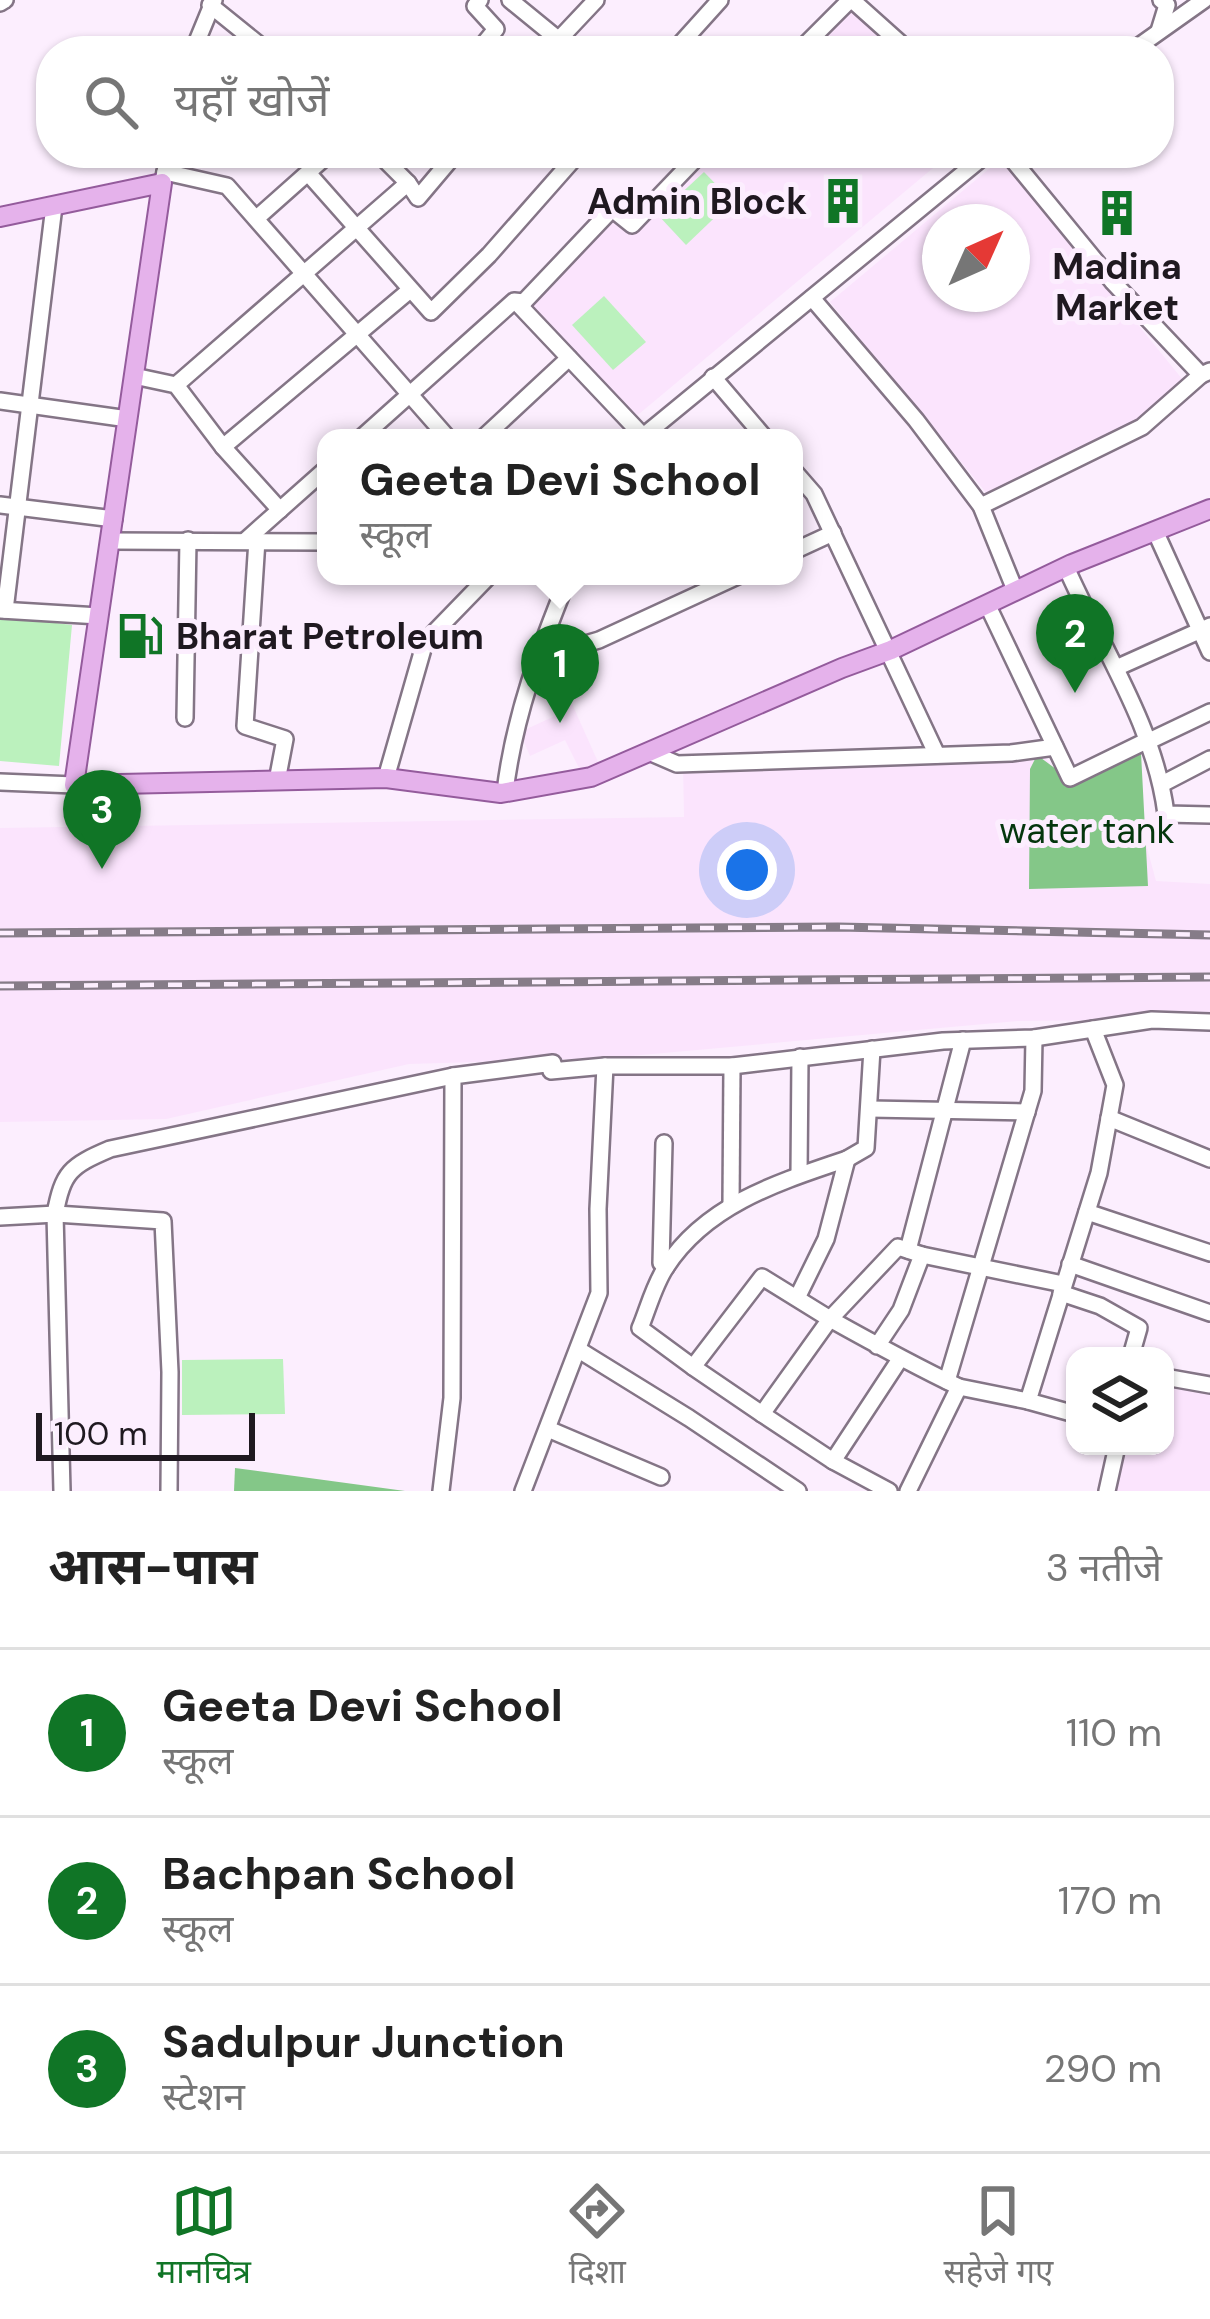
<!DOCTYPE html>
<html lang="hi">
<head>
<meta charset="utf-8">
<style>
	:root { --surface:#fff; --page:#f6f6f6; --text:#222; --muted:#767676; --line:#e0e0e0; --accent:#107526 }
	body { margin:0; font-family:"DM Sans","Noto Sans Devanagari",sans-serif; background:var(--page); color:var(--text) }
	.controls { position:absolute; right:36px; bottom:36px; display:grid; overflow:hidden; border-radius:24px; box-shadow:0 3px 9px #0004 }
	.controls button { width:108px; height:108px; display:grid; place-items:center; padding:0; border:0; border-bottom:3px solid var(--line); background:var(--surface); color:var(--text); font:60px sans-serif }
	.compass { position:absolute; left:922px; top:204px; width:108px; height:108px; border-radius:50%; background:var(--surface); box-shadow:0 3px 9px #0004; rotate:45deg }
	.scale { position:absolute; left:36px; bottom:30px; width:219px; box-sizing:border-box; padding-left:12px; border:6px solid #1f1920; border-top:0; font-size:33px; line-height:42px; white-space:nowrap; color:#1f1920; -webkit-text-stroke:9px #fceefe; paint-order:stroke }
	.you { position:absolute; left:747px; top:870px; width:42px; height:42px; margin:-30px; border:9px solid #fff; border-radius:50%; background:#1a73e8; box-shadow:0 0 0 18px #1a73e833 }
	.badge { display:grid; place-items:center; width:78px; height:78px; border-radius:50%; background:var(--accent); color:#fff; font-size:39px; font-weight:700 }
	.pin { position:absolute; translate:-50% -99px; filter:drop-shadow(0 3px 6px #0008) }
	.pin::after { content:''; position:absolute; top:63px; width:42px; height:36px; background:inherit; clip-path:polygon(0 0,100% 0,50% 100%) }
	.popup { position:absolute; left:317px; top:429px; width:486px; height:156px; box-sizing:border-box; display:grid; place-content:center; border-radius:24px; background:var(--surface); filter:drop-shadow(0 3px 9px #0005); font-size:39px; white-space:nowrap; color:var(--muted) }
	.popup b { font-size:45px; color:var(--text) }
	.popup::after { content:''; position:absolute; left:50%; top:100%; margin-left:-24px; border:24px solid transparent; border-top-color:var(--surface) }
	.list { margin:0; padding:0; list-style:none }
	h2 { display:flex; justify-content:space-between; align-items:center; height:156px; margin:0; padding:0 48px; font-size:51px }
	h2 small { font-size:39px; font-weight:400; color:var(--muted) }
	.list li { display:grid; grid-template-columns:78px 1fr auto; gap:36px; align-items:center; box-sizing:border-box; height:168px; padding:0 48px; border-top:3px solid var(--line) }
	.list b { display:block; font-size:45px; white-space:nowrap }
	.list p { margin:0; font-size:39px; white-space:nowrap; color:var(--muted) }
	.list em { font-size:39px; font-style:normal; color:var(--muted) }
	.icon { flex:none; width:66px; height:66px; fill:none; stroke:currentColor; stroke-width:2; stroke-linecap:round; stroke-linejoin:round }
	.map { position:relative; flex:none; width:1210px; height:1491px; overflow:hidden }
	.search { position:absolute; background:var(--surface); box-shadow:0 3px 9px #0004; left:36px; right:36px; top:36px; height:132px; display:flex; align-items:center; gap:30px; box-sizing:border-box; padding:0 42px; border-radius:48px; color:var(--muted); font-size:45px }
	.sheet { height:660px; background:var(--surface) }
	nav { display:flex; justify-content:space-around; align-items:center; box-sizing:border-box; height:168px; border-top:3px solid var(--line); background:var(--surface); font-size:33px; color:var(--muted) }
	nav a { display:grid; justify-items:center; gap:6px }
	nav .on { color:var(--accent) }
	.map>svg:first-child { display:block }
	.built { fill:#fbe4fd; fill-rule:evenodd }
	.green { fill:#bbf1bd }
	.forest { fill:#84c788 }
	.lines { fill:none; stroke-linecap:round; stroke-linejoin:round }
	.minor-casing { stroke:#847586; stroke-width:20 }
	.major-casing { stroke:#945b9c; stroke-width:22 }
	.minor { stroke:#fff; stroke-width:15 }
	.major { stroke:#e5b2eb; stroke-width:18 }
	.rail-casing { stroke:#867c88; stroke-width:9 }
	.rail { stroke:#fceefe; stroke-width:4.5; stroke-dasharray:14; stroke-linecap:butt }
	.labels { text-anchor:middle; dominant-baseline:central; stroke-width:10; stroke-linejoin:round; paint-order:stroke }
	.poi-label { font-size:36px; font-weight:bold; fill:#1f1920; stroke:#fceefe; text-anchor:end }
	.park-label { font-size:36px; fill:#04360d; stroke:#fceefe }
</style>
</head>
<body>
<div class="map">
<svg width="1210" height="1491" viewBox="0 0 1210 1491">
	<rect width="100%" height="100%" fill="#fceefe"/>
	<g class="built">
		<path d="M851 7 897 51H809Z"/>
		<path d="M709 153H951L633 419 528 307 611 214 630 232Z"/>
		<path d="M1002 158 1183 380 1144 417 988 495 830 302ZM940 222H1012V294H940Z"/>
		<path d="M555 666 598 762 580 770 565 740 530 756 520 732 557 715 538 674Z"/>
		<path d="M1045 757 1063 785 1126 770 1156 881 1210 884V1019L1018 1021 608 1058 409 1064 166 1119 0 1122V828L684 817 683 762Z"/>
		<path d="M1165 1384 1210 1394V1491H1115L1125 1446H1165Z"/>
	</g>
	<g class="green">
		<path d="M704 172 732 201 686 245 658 215Z"/>
		<path d="M604 296 646 342 613 370 572 325Z"/>
		<path d="M0 616 72 625 59 766 0 761Z"/>
		<path d="M283 1359 285 1414 182 1415V1360Z"/>
	</g>
	<g class="forest">
		<path d="M1141 753 1148 886 1029 889 1030 769 1037 755 1064 775 1098 762Z"/>
		<path d="M235 1468 405 1491H234Z"/>
	</g>
	<g class="lines">
		<defs>
			<g id="minor">
				<path d="M510 0 559 40"/>
				<path d="M852 0 909 51"/>
				<path d="M0 3 5 0"/>
				<path d="M210 5 267 51"/>
				<path d="M1159 31 1167 5 1161 0"/>
				<path d="M193 51 214 0"/>
				<path d="M478 51 496 29 475 6 480 0"/>
				<path d="M548 51 596 0"/>
				<path d="M674 51 720 0"/>
				<path d="M799 51 850 0"/>
				<path d="M1132 51 1204 0"/>
				<path d="M378 153 408 183"/>
				<path d="M1007 153 1112 281 1201 375 1210 371"/>
				<path d="M165 172 227 186 448 438"/>
				<path d="M308 173 431 312 489 255 579 153"/>
				<path d="M163 181 169 153"/>
				<path d="M258 217 330 153"/>
				<path d="M812 298 916 420 981 506 1015 590"/>
				<path d="M134 376 176 385 223 447 280 510"/>
				<path d="M713 377 765 438"/>
				<path d="M176 385 408 183 418 198 456 153"/>
				<path d="M0 401 128 419"/>
				<path d="M643 436 520 306 612 209 632 225 701 153"/>
				<path d="M361 438 514 301 524 302"/>
				<path d="M483 438 569 358"/>
				<path d="M641 438 988 153"/>
				<path d="M223 447 410 290"/>
				<path d="M794 471 814 494 937 755"/>
				<path d="M0 505 114 519"/>
				<path d="M981 506 1142 427 1201 375"/>
				<path d="M1156 533 1210 652"/>
				<path d="M246 540 326 469"/>
				<path d="M257 540 245 726 285 739 277 781"/>
				<path d="M111 541 326 542"/>
				<path d="M794 551 833 533"/>
				<path d="M1066 567C1101 647 1155 726 1166 814L1210 815"/>
				<path d="M987 604 1070 778 1146 741"/>
				<path d="M0 610 99 616"/>
				<path d="M5 610 54 206"/>
				<path d="M537 658 599 640 738 576"/>
				<path d="M1116 668 1210 626"/>
				<path d="M185 718 188 540"/>
				<path d="M1147 742 1210 712"/>
				<path d="M649 752 677 764 1011 753 1055 747"/>
				<path d="M386 778 425 642 489 576"/>
				<path d="M0 782 74 785"/>
				<path d="M1162 784 1210 759"/>
				<path d="M505 792C514 716 540 647 569 576"/>
				<path d="M870 1109 1027 1112"/>
				<path d="M1109 1118 1210 1159"/>
				<path d="M664 1143 661 1263 666 1267"/>
				<path d="M847 1159 866 1148 872 1049"/>
				<path d="M799 1175 800 1057"/>
				<path d="M731 1205 732 1066"/>
				<path d="M1087 1212 1210 1253"/>
				<path d="M0 1217 56 1214 163 1221 170 1372 169 1491"/>
				<path d="M908 1250 963 1040"/>
				<path d="M922 1255 1063 1284"/>
				<path d="M1070 1264 1210 1313"/>
				<path d="M762 1277 830 1319 762 1414 693 1367Z"/>
				<path d="M1061 1293 1100 1306 1139 1328 1131 1356"/>
				<path d="M877 1346 901 1310 922 1255 898 1247 830 1319C873 1343 915 1366 959 1387"/>
				<path d="M579 1350 689 1418 798 1491"/>
				<path d="M693 1367 640 1328C648 1309 654 1285 666 1267 707 1204 779 1182 847 1159L826 1239 797 1298"/>
				<path d="M1165 1377 1210 1385"/>
				<path d="M947 1381 1033 1091 1034 1038"/>
				<path d="M762 1414 833 1461 900 1359"/>
				<path d="M1075 1414 1028 1401 1099 1173 1115 1085 1093 1029"/>
				<path d="M548 1429 661 1477"/>
				<path d="M833 1461 889 1491"/>
				<path d="M62 1491 55 1214C63 1172 70 1166 110 1149L453 1076"/>
				<path d="M441 1491 452 1398 453 1076 553 1063 551 1071 605 1066H732L943 1041 1034 1038 1152 1020 1210 1022"/>
				<path d="M523 1491 599 1293 598 1209 605 1066"/>
				<path d="M908 1491 959 1387 1028 1401"/>
				<path d="M1107 1491 1117 1446"/>
			</g>
			<path id="major" d="M0 217 162 183 74 785 386 778 501 793 591 777 842 668 891 650 1072 564 1210 509"/>
		</defs>
		<use href="#minor" class="minor-casing"/>
		<use href="#major" class="major-casing"/>
		<use href="#minor" class="minor"/>
		<use href="#major" class="major"/>
		<defs>
			<g id="rail">
				<path d="M0 933 838 927 1210 935"/>
				<path d="M0 986 1210 977"/>
			</g>
		</defs>
		<use href="#rail" class="rail-casing"/>
		<use href="#rail" class="rail"/>
	</g>
	<defs>
		<symbol id="building-bare" viewBox="-9 -9 18 18"><path d="M-4-6H4V6H1V3H-1V6H-4ZM-2.5-4.3h1.7v1.8h-1.7ZM.8-4.3h1.7v1.8H.8ZM-2.5-1h1.7V.8h-1.7ZM.8-1h1.7V.8H.8Z" fill="#107526" stroke="#fceefe" stroke-width="2.5" paint-order="stroke"/></symbol>
		<symbol id="fuel-bare" viewBox="-9 -9 18 18"><path d="M-5.5-6h7V0h2V4h1.3V-2.5L3-4.5l.8-.8L6-3V5H2.5V1h-1V6h-7ZM-4.2-4.7v3.2H.2V-4.7Z" fill="#107526" stroke="#fceefe" stroke-width="2.5" paint-order="stroke"/></symbol>
	</defs>
	<g fill-rule="evenodd">
		<use href="#building-bare" x="810" y="168" width="66" height="66"/>
		<use href="#building-bare" x="1084" y="180" width="66" height="66"/>
		<use href="#fuel-bare" x="107" y="603" width="66" height="66"/>
	</g>
	<g class="labels">
		<g class="poi-label">
			<text x="807" y="201">Admin Block</text>
			<text x="1117" y="266" text-anchor="middle">Madina<tspan x="1117" dy="41">Market</tspan></text>
			<text x="176" y="636" text-anchor="start">Bharat Petroleum</text>
		</g>
		<g class="park-label">
			<text x="1087" y="830">water tank</text>
		</g>
	</g>
</svg>
<div class="controls">
<button><svg class="icon" aria-label="layers" viewBox="0 0 24 24"><path d="M12 4l9 5-9 5-9-5zM3 14l9 5 9-5"/></svg></button>
</div>
<svg class="compass" viewBox="-18 -18 36 36"><path d="M0-13l5 13h-10z" fill="#e53935"/><path d="M0 13l5-13h-10z" fill="#767676"/></svg>
<div class="scale">100 m</div>
<div class="you"></div>
<div class="pin badge" style="left:560px;top:723px">1</div>
<div class="popup"><b>Geeta Devi School</b>स्कूल</div>
<div class="pin badge" style="left:1075px;top:693px">2</div>
<div class="pin badge" style="left:102px;top:869px">3</div>
<div class="search"><svg class="icon" aria-label="search" viewBox="0 0 24 24"><circle cx="10" cy="10" r="6"/><path d="M15 15l6 6"/></svg>यहाँ खोजें</div>
</div>
<section class="sheet">
<h2>आस-पास<small>3 नतीजे</small></h2>
<ul class="list">
<li><span class="badge">1</span><div><b>Geeta Devi School</b><p>स्कूल</p></div><em>110 m</em></li>
<li><span class="badge">2</span><div><b>Bachpan School</b><p>स्कूल</p></div><em>170 m</em></li>
<li><span class="badge">3</span><div><b>Sadulpur Junction</b><p>स्टेशन</p></div><em>290 m</em></li>
</ul>
</section>
<nav>
<a class="on"><svg class="icon" aria-label="map" viewBox="0 0 24 24"><path d="M3 6l6-2 6 2 6-2v14l-6 2-6-2-6 2zM9 4v14M15 6v14"/></svg>मानचित्र</a>
<a><svg class="icon" aria-label="directions" viewBox="0 0 24 24"><path d="M12 3l9 9-9 9-9-9zM9 14v-3h6M13 9l2 2-2 2"/></svg>दिशा</a>
<a><svg class="icon" aria-label="saved" viewBox="0 0 24 24"><path d="M7 4h10v16l-5-4-5 4z"/></svg>सहेजे गए</a>
</nav>
</body>
</html>
